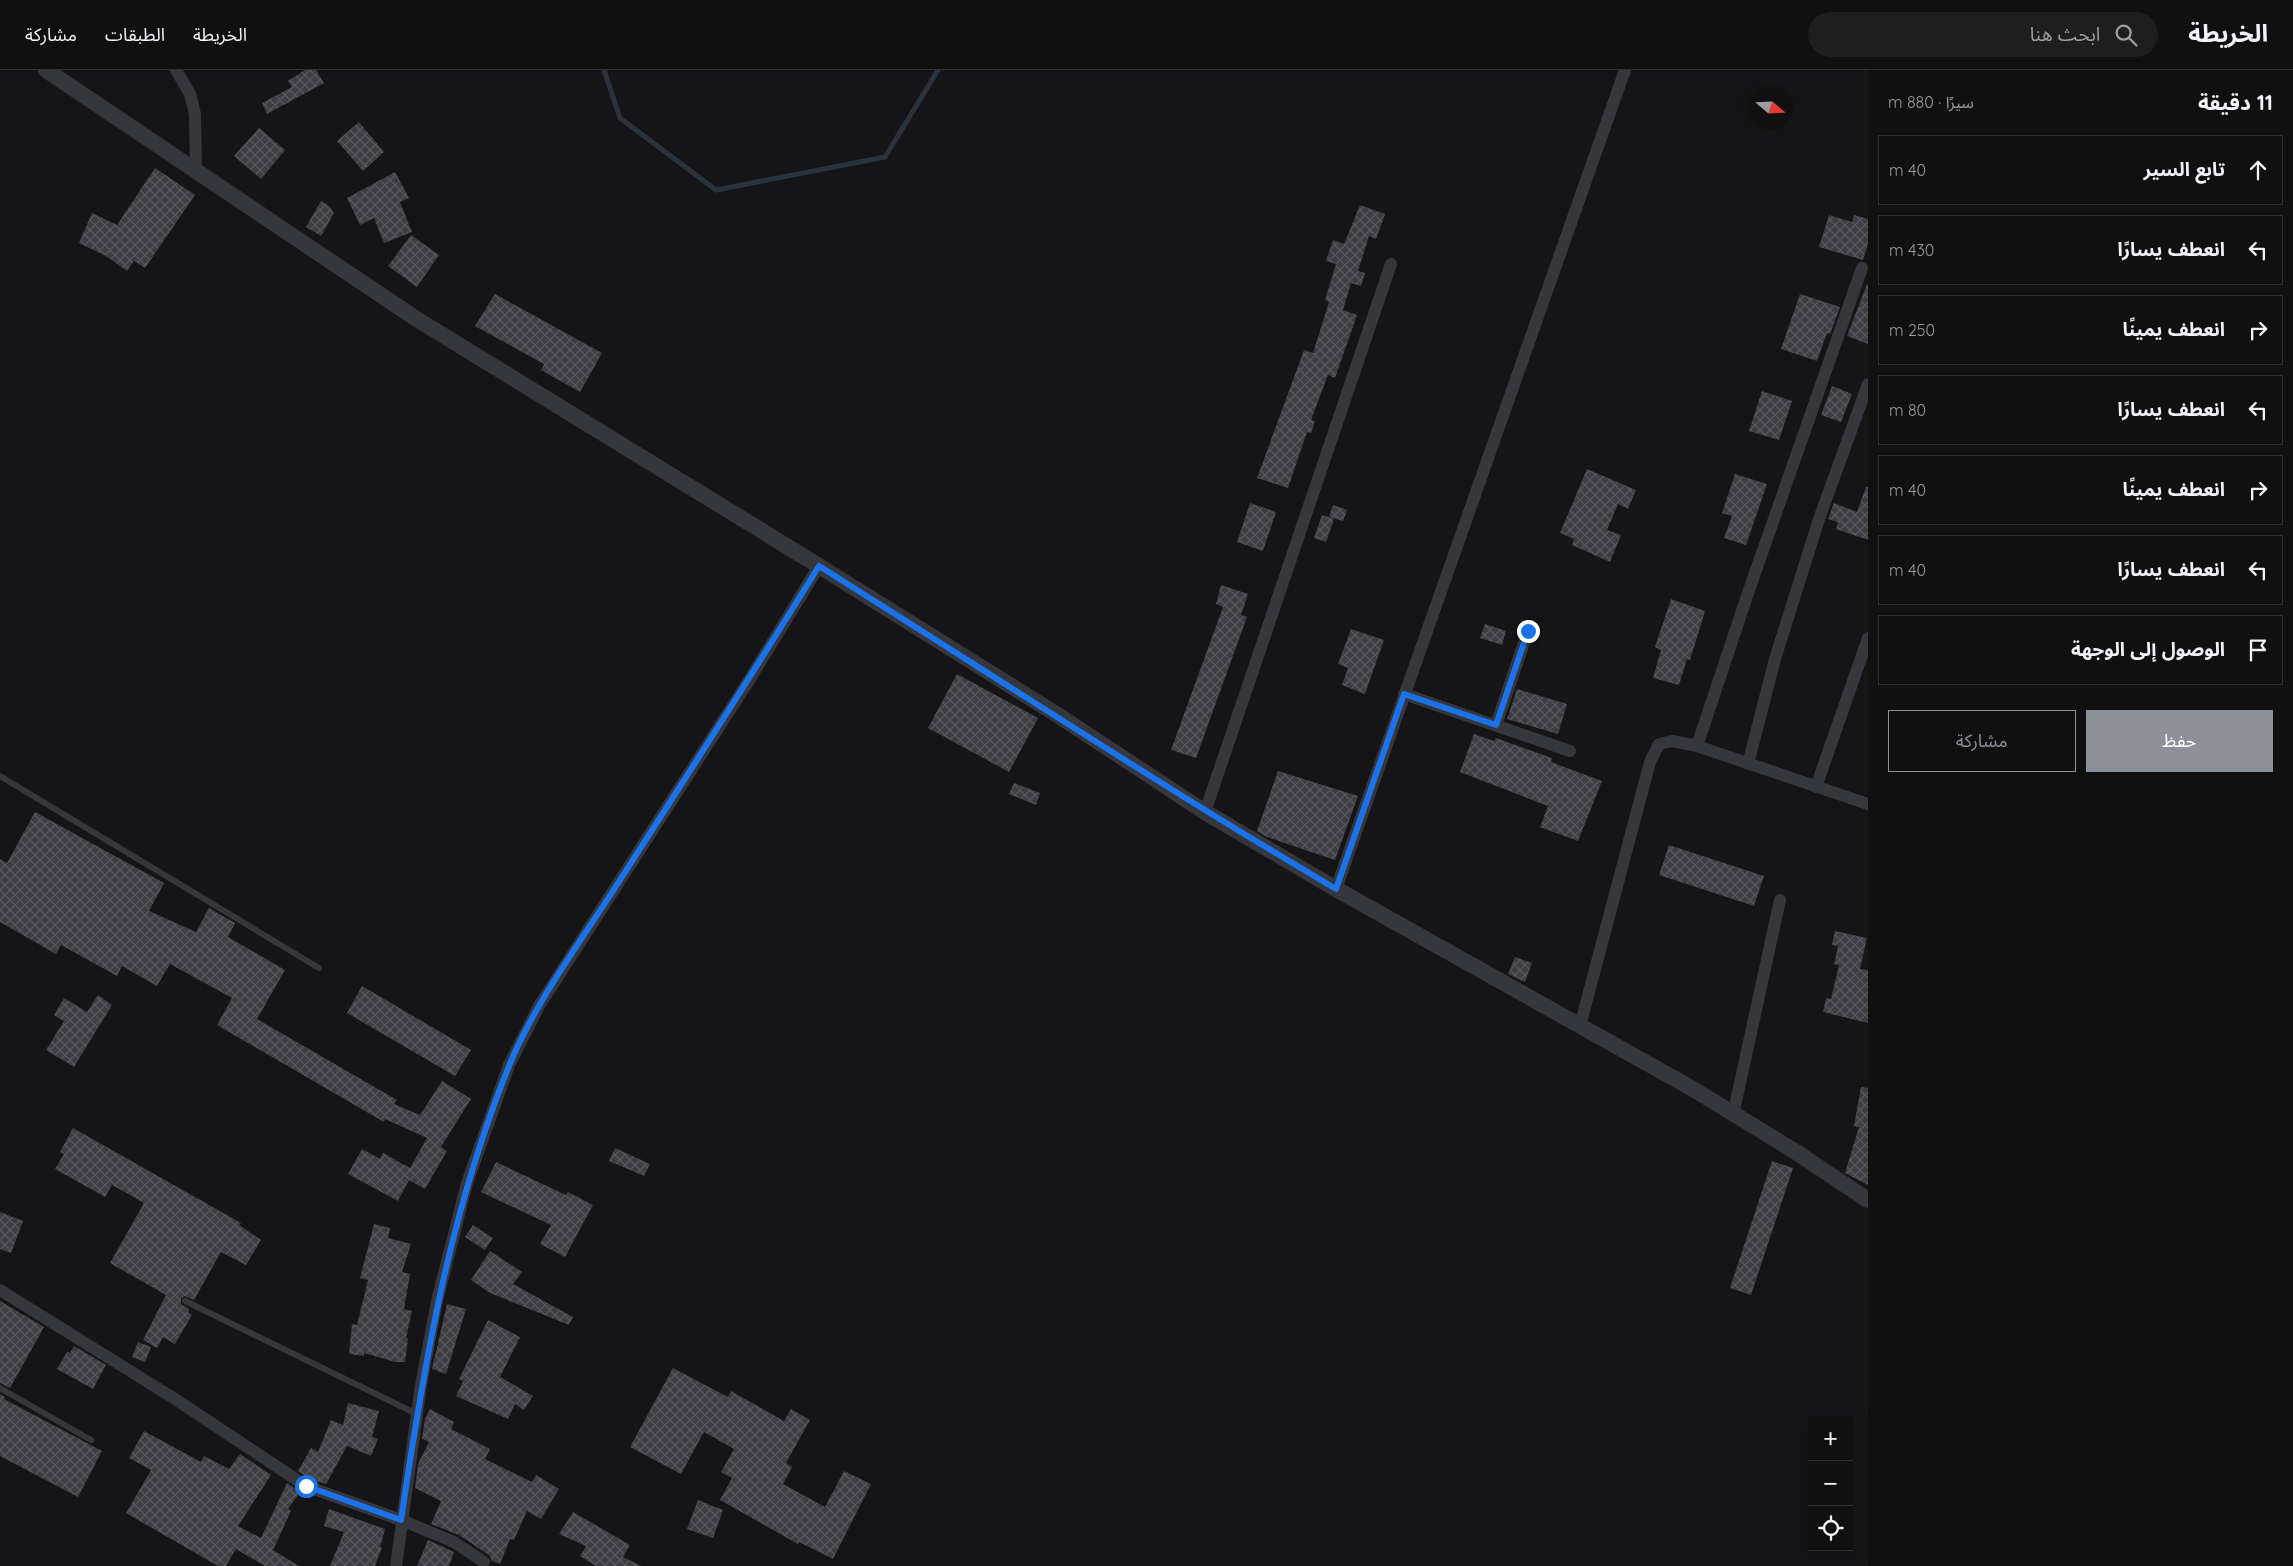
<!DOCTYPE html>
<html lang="ar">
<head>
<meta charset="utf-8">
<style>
	:root { --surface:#101011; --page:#1e1e1f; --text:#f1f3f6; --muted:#9c9d9f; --line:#303031; --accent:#8c9099 }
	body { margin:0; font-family:Quicksand,"Noto Sans Arabic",sans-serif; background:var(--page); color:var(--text); direction:rtl }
	.controls { position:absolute; right:15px; bottom:15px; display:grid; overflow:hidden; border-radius:0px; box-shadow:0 5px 20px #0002 }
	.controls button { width:45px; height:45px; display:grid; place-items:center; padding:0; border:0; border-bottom:1px solid var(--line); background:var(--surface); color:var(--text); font:25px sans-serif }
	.compass { position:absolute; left:1748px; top:15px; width:45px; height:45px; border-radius:50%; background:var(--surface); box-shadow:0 5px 20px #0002; rotate:109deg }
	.stop { position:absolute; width:15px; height:15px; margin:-11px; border:4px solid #1a73e8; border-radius:50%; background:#fff }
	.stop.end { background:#1a73e8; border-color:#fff; box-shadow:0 1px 5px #0008 }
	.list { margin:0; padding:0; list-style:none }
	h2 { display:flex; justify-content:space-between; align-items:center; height:65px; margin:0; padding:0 20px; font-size:21px }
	h2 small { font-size:16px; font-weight:400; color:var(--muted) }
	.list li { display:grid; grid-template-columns:32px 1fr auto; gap:15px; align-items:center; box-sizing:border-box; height:70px; margin:0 10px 10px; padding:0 10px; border:1px solid var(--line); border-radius:0px }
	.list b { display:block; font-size:19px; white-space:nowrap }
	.list em { font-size:16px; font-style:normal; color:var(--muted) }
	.actions { display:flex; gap:10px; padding:15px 20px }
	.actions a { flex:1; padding:11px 0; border:1px solid var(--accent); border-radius:0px; text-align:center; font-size:18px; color:var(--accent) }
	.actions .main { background:var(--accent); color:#fff }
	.icon { flex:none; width:28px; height:28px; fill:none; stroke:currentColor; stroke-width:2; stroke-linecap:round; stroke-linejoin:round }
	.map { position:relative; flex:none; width:1868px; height:1496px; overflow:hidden; direction:ltr }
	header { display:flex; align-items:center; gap:30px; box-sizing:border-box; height:70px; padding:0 25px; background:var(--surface); border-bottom:1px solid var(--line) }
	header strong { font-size:24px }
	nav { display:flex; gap:28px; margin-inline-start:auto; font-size:18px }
	.search { width:350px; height:45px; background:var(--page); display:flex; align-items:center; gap:12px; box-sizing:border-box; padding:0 18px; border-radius:28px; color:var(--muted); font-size:19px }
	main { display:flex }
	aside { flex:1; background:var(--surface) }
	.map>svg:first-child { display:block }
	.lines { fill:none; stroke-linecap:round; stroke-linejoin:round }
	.stream { stroke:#2a323d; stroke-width:5 }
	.building { fill:url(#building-cross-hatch) }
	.service { stroke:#36363d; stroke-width:6 }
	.minor { stroke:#36363d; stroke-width:12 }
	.tertiary { stroke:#36363d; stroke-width:16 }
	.route { stroke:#1a73e8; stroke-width:6 }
</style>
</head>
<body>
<header>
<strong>الخريطة</strong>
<div class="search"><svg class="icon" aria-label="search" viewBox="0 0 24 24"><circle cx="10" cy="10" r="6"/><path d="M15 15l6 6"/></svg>ابحث هنا</div>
<nav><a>الخريطة</a><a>الطبقات</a><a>مشاركة</a></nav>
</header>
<main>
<aside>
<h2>11 دقيقة<small>سيرًا · 880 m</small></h2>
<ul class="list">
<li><svg class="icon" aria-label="ahead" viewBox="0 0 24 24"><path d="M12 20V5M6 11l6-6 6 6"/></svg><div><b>تابع السير</b></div><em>40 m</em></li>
<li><svg class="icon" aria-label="left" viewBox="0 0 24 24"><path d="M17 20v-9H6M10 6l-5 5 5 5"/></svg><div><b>انعطف يسارًا</b></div><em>430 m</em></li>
<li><svg class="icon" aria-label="right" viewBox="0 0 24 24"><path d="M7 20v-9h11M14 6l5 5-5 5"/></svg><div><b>انعطف يمينًا</b></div><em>250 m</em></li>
<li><svg class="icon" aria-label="left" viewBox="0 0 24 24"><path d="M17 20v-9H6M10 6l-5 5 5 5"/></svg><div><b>انعطف يسارًا</b></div><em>80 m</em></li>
<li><svg class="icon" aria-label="right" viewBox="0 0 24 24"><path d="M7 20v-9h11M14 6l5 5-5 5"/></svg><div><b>انعطف يمينًا</b></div><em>40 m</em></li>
<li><svg class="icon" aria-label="left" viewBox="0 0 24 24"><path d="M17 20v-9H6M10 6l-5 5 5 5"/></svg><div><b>انعطف يسارًا</b></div><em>40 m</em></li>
<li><svg class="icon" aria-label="arrive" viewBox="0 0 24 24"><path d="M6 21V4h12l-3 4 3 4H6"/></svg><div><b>الوصول إلى الوجهة</b></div></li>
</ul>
<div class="actions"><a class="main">حفظ</a><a>مشاركة</a></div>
</aside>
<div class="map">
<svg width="1868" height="1496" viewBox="0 0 1868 1496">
	<defs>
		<pattern id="building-cross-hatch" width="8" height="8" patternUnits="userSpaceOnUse" patternTransform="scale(1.25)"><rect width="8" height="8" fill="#3d3d43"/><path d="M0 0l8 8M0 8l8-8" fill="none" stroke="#56565c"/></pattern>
	</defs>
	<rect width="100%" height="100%" fill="#151517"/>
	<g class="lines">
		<path class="stream" d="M604 0 620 48 716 120 885 87 938 0"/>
	</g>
	<g class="building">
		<path d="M305 0H316L324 13 267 44 262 33 292 17 288 11Z"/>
		<path d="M359 52 384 82 363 101 337 71Z"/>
		<path d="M259 58 285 80 261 109 234 86Z"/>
		<path d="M155 98 195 125 145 198 134 191 127 201 106 186 79 173 92 143 117 155Z"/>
		<path d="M395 102 409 128 400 132 412 162 384 173 374 148 360 155 347 128Z"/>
		<path d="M321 131 329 136 334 143 321 166 306 157Z"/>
		<path d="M1360 135 1385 144 1376 169 1369 166 1358 201 1365 203 1361 216 1351 213 1343 240 1357 245 1335 308 1328 305 1311 350 1315 351 1311 363 1307 362 1288 418 1257 408 1304 280 1313 283 1329 232 1325 230 1336 194 1326 191 1333 170 1344 174Z"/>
		<path d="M1829 145 1852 152 1854 145 1868 149V174L1863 190 1819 177Z"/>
		<path d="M411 165 439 185 417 217 388 196Z"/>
		<path d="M1867 214H1868V274L1847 266Z"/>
		<path d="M495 224 602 283 580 322 541 300 544 294 475 256Z"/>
		<path d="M1800 224 1840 237 1830 264 1827 263 1817 291 1781 279Z"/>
		<path d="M1832 316 1852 324 1841 352 1821 345Z"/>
		<path d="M1762 321 1792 331 1779 370 1749 361Z"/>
		<path d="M1587 399 1636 420 1628 439 1618 434 1607 460 1621 465 1610 492 1572 475 1574 469 1560 463Z"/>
		<path d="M1735 404 1767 414 1746 475 1724 468 1732 446 1722 443Z"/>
		<path d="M1866 417H1868V470L1836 459 1838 452 1828 449 1834 433 1857 442Z"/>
		<path d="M1250 433 1276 442 1263 481 1237 472Z"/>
		<path d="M1333 435 1347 440 1343 451 1329 447Z"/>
		<path d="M1322 445 1334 449 1326 472 1314 468Z"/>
		<path d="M1221 515 1248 524 1241 545 1247 547 1196 688 1171 680 1223 537 1216 534Z"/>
		<path d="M1671 529 1705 541 1690 590 1687 589 1679 615 1653 608 1661 580 1655 577Z"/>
		<path d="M1485 554 1506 561 1502 575 1480 568Z"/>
		<path d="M1351 559 1384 570 1365 624 1342 615 1348 598 1338 594Z"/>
		<path d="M957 604 1038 648 1009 702 928 658Z"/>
		<path d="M1517 619 1567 634 1558 664 1507 649Z"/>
		<path d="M1474 664 1491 670 1495 671 1496 668 1552 688 1551 692 1602 711 1578 771 1540 757 1548 736 1460 702Z"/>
		<path d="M1278 701 1358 726 1335 790 1267 767 1257 761Z"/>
		<path d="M1014 713 1040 723 1036 735 1009 724Z"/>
		<path d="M35 742 164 813 149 841 196 862 209 838 235 853 228 867 285 900 257 949 397 1030 394 1034 420 1045 442 1011 471 1029 441 1077 447 1081 425 1119 409 1110 398 1131 348 1104 362 1079 380 1089 383 1083 410 1098 427 1068 385 1049 384 1052 217 955 232 928 170 894 157 916 122 896 117 906 61 875 56 884 0 852V789L7 793Z"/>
		<path d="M1669 775 1764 806 1754 836 1659 805Z"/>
		<path d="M1835 861 1867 868 1860 899 1868 900V953L1823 942 1826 928 1831 929 1839 895 1834 894 1838 876 1832 875Z"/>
		<path d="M1515 887 1532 893 1525 912 1508 904Z"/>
		<path d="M362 916 471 980 455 1006 347 943Z"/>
		<path d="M98 925 112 935 74 997 46 980 64 951 54 945 64 928 87 942Z"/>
		<path d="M1861 1017 1868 1018V1115L1845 1103 1859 1057 1854 1056Z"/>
		<path d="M73 1058 241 1153 239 1155 261 1170 246 1195 221 1182 194 1230 185 1226 181 1228V1234L189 1239 188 1242 192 1245 175 1274 163 1267 157 1278 143 1270 166 1225 110 1193 144 1133 112 1115 105 1127 55 1099 64 1084 60 1082Z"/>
		<path d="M615 1078 650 1094 644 1106 609 1091Z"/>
		<path d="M1772 1091 1793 1098 1751 1225 1730 1218Z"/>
		<path d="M496 1092 566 1125 568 1122 593 1135 565 1187 540 1174 551 1155 481 1122Z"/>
		<path d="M0 1142 23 1151 11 1183 0 1179Z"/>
		<path d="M374 1154 390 1158 388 1168 411 1174 402 1202 410 1204 404 1239 412 1241 406 1268H408L405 1292H395L364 1283V1286L349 1284 352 1254 357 1255 368 1210 360 1208Z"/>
		<path d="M473 1155 493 1168 485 1180 465 1167Z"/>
		<path d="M490 1181 522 1202 513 1214 573 1247 569 1255 490 1223 471 1210Z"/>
		<path d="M0 1231 44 1257 10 1318 0 1313Z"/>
		<path d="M447 1234 466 1239 446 1304 432 1299Z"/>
		<path d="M488 1250 520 1267 500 1307 533 1326 524 1340 515 1334 508 1349 456 1326 463 1311 459 1309Z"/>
		<path d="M138 1272 151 1277 145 1292 132 1287Z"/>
		<path d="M74 1276 106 1295 93 1319 57 1299 67 1282 70 1283Z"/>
		<path d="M673 1298 728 1327 731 1321 784 1351 791 1339 810 1350 786 1393 792 1397 783 1414 825 1437 844 1401 871 1414 833 1489 799 1472 798 1474 720 1430 732 1408 721 1402 734 1379 704 1362 681 1404 630 1377Z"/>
		<path d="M0 1324 5 1327 4 1329 102 1381 78 1427 0 1386Z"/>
		<path d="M348 1333 379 1341 372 1367 378 1369 371 1386 347 1376 326 1414 310 1409 298 1401 311 1378 318 1382 331 1350 343 1355Z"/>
		<path d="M430 1339 454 1352 451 1359 490 1379 485 1389 532 1412 536 1405 559 1419 541 1449 527 1441 514 1470 510 1469 500 1494 492 1491 489 1485 459 1465 431 1454 441 1431 415 1418 418 1394 429 1372 422 1369 425 1349Z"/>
		<path d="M144 1361 201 1392 204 1386 229 1399 240 1384 271 1405 238 1456 261 1468 287 1413 300 1422 288 1439 291 1441 273 1480 299 1496H265L236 1479 226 1496H218L126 1443 151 1400 129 1388Z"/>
		<path d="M698 1430 723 1440 713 1468 687 1459Z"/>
		<path d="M329 1439 385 1459 380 1477H382L375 1496H330L344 1462 324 1456Z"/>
		<path d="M573 1442 630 1475 623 1487 641 1496H596L580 1486 586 1476 559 1464Z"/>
		<path d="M428 1470 454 1482 449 1496H417Z"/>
	</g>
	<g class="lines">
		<g class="service">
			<path d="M0 706 319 898"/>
			<path d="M185 1231 417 1344"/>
			<path d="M0 1318 91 1370"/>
		</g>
		<g class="minor">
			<path d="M176 0 190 24 195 44 196 101"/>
			<path d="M1404 624 1570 681"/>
			<path d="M1496 655 1528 561"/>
			<path d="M1697 676 1748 523 1862 198"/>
			<path d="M1748 694 1775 589 1819 449 1868 314"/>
			<path d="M1816 717 1868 568"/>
			<path d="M1205 742 1391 194"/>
			<path d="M1336 819 1625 0"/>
			<path d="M1580 956 1650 692 1659 674 1672 671 1697 676 1868 734"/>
			<path d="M1733 1045 1780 830"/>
			<path d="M0 1220 175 1329 306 1416 401 1450 454 1472 484 1492"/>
			<path d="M396 1496 421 1315 437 1231 467 1113 509 995 539 936 748 612 819 496"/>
		</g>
		<path class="tertiary" d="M46 0 415 248 819 496 1056 644 1205 742 1336 819 1693 1019 1796 1082 1868 1130"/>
	</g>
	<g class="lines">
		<path class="route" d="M306 1416 401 1450C424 1294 449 1144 509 996 536 930 582 870 620 810 687 706 754 601 819 496 991 604 1161 716 1336 819L1404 624 1496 655 1528 561"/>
	</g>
</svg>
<div class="controls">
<button>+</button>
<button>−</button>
<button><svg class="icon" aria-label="locate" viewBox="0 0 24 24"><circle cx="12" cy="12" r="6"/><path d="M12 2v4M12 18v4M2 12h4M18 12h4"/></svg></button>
</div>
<svg class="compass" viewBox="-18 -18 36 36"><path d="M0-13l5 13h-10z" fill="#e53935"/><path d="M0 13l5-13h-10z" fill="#9c9d9f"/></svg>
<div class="stop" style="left:306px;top:1416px"></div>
<div class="stop end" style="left:1528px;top:561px"></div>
</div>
</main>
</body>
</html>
